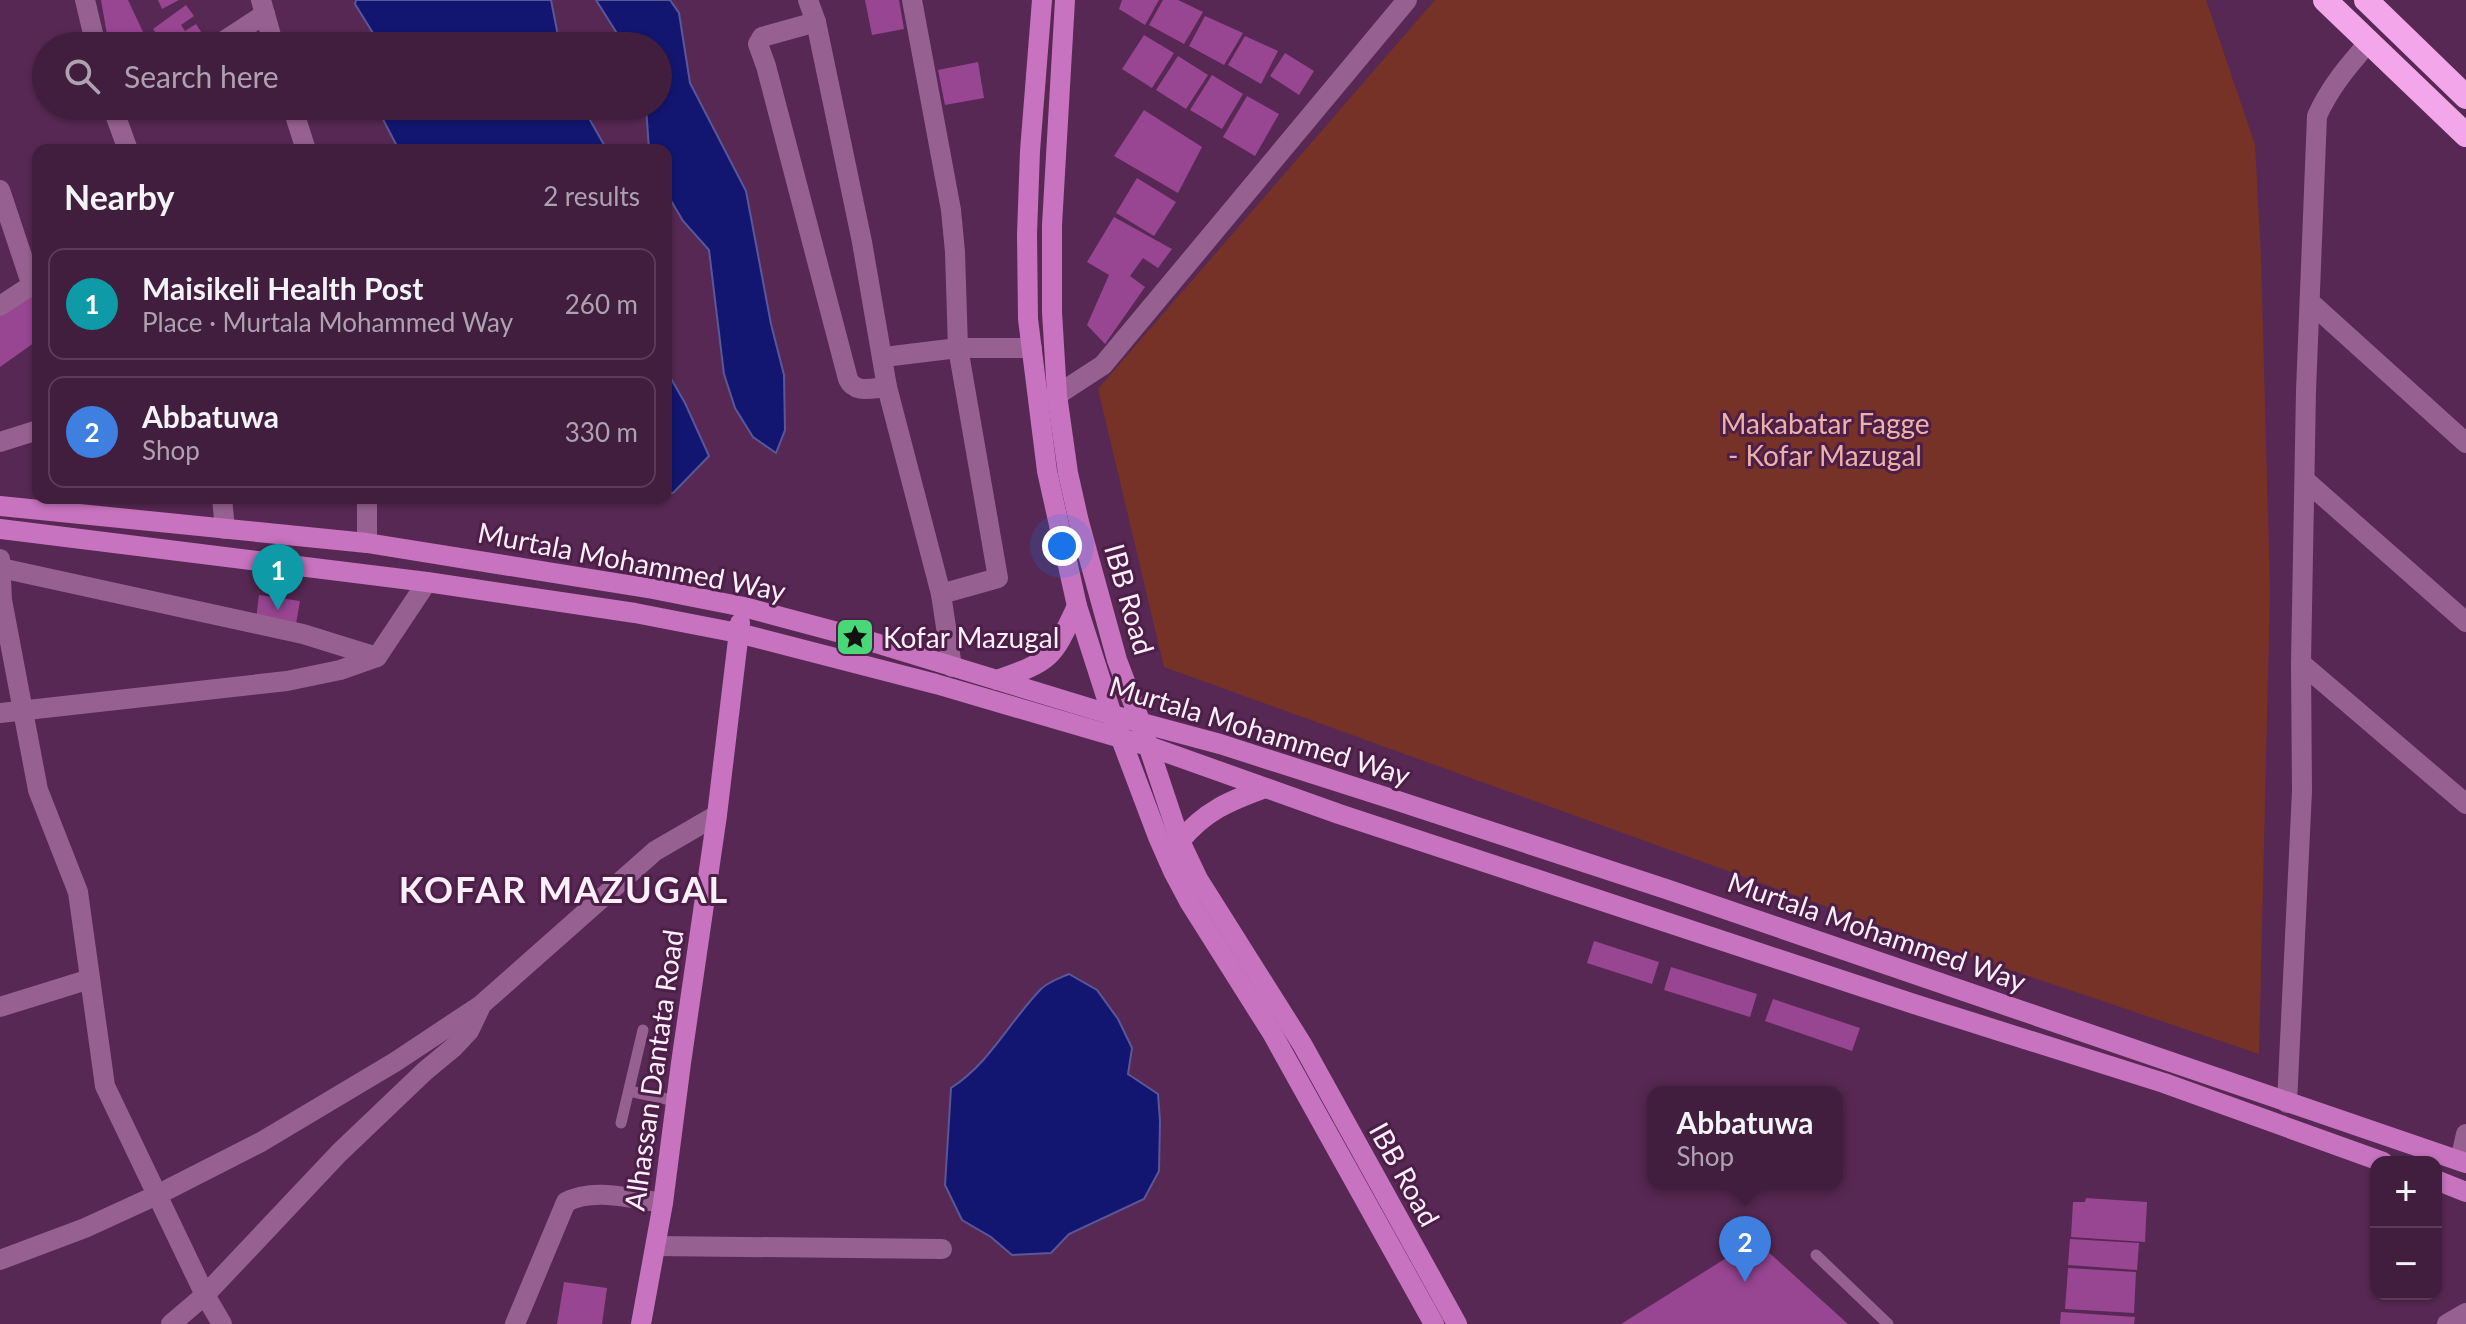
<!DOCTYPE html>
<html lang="en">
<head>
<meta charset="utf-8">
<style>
	:root { --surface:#411e3e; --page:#482745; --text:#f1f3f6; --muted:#aea2b0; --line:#5a3c58; --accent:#4ad778 }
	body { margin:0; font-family:Lato,sans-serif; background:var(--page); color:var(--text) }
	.controls { position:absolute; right:24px; bottom:24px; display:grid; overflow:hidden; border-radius:16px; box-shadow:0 2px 6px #0004 }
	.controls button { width:72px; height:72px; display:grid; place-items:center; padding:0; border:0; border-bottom:2px solid var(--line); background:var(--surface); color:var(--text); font:40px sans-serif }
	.you { position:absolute; left:1062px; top:546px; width:28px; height:28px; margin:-20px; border:6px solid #fff; border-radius:50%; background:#1a73e8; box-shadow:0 0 0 12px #1a73e833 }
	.badge { display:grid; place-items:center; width:52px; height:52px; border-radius:50%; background:var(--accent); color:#fff; font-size:26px; font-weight:700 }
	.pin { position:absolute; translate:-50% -66px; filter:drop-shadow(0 2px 4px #0008) }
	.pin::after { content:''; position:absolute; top:42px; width:28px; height:24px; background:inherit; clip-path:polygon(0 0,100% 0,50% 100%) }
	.popup { position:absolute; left:1647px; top:1086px; width:196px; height:104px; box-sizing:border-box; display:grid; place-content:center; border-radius:16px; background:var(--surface); filter:drop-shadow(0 2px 6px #0005); font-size:26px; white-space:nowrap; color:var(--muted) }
	.popup b { font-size:30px; color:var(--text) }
	.popup::after { content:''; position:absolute; left:50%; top:100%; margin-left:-16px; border:16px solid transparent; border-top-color:var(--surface) }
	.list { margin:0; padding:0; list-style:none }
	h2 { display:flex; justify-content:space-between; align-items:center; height:104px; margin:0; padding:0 32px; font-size:34px }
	h2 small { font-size:26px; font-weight:400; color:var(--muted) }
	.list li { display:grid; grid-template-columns:52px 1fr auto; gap:24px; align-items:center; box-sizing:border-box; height:112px; margin:0 16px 16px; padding:0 16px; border:2px solid var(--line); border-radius:16px }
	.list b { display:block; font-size:30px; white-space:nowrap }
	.list p { margin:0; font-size:26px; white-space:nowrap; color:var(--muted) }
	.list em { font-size:26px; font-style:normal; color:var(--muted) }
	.icon { flex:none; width:44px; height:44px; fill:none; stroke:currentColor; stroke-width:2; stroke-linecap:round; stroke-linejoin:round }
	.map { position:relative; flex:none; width:2466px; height:1324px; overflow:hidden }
	.search { position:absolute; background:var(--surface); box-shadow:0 2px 6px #0004; left:32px; top:32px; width:640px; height:88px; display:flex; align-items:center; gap:20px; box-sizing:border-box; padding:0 28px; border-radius:44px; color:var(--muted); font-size:30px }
	.panel { position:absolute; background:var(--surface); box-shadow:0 2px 6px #0004; left:32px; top:144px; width:640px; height:360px; border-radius:16px }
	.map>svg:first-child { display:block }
	.green { fill:#763227 }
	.water { fill:#131670; stroke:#595799; stroke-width:2 }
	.building { fill:#984592 }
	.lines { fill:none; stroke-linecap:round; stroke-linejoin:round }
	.lane { stroke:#966190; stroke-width:11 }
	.street { stroke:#966190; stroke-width:20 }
	.secondary { stroke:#c773bf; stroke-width:20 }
	.highway { stroke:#f3a6ea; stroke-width:24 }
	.labels { text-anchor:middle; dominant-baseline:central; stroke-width:6; stroke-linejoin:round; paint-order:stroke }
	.park-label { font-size:28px; fill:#edb2a7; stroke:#4c1e48 }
	.street-label { font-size:28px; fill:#fbeff9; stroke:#4c1e48 }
	.poi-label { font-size:28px; fill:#fbeff9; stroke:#4c1e48; text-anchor:start }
	.district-label { font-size:36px; font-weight:bold; letter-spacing:2px; fill:#fbeff9; stroke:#4c1e48 }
</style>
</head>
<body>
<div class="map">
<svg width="2466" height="1324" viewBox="0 0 2466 1324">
	<rect width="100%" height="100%" fill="#572853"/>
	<path class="green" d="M1435 0H2206L2255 145 2261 258 2270 591 2259 1054 1883 927 1164 667 1098 389Z"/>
	<g class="water">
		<path d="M356 0H551L560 46H381L355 4Z"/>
		<path d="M596 0H670L679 13 690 83 746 191 771 324 784 375 785 430 776 453 753 437 735 408 724 374 709 250 683 221 666 192V150H649L646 106H658V46H625Z"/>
		<path d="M376 106H582L607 150H399Z"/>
		<path d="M666 370 685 403 709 456 673 493 666 492Z"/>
		<path d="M1069 974 1097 990 1118 1019 1132 1048 1128 1074 1158 1094 1160 1121 1159 1171 1144 1199 1069 1234 1051 1253 1012 1255 991 1237 962 1220 945 1185 951 1088C990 1063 1009 1022 1041 989 1048 982 1060 978 1069 974Z"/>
	</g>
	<g class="building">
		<path d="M101 0H128L143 32 123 46H109Z"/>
		<path d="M158 0H179L162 9Z"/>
		<path d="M865 0H899L904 29 872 35Z"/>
		<path d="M1122 0H1159L1145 25 1119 9Z"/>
		<path d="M1163 0H1178L1203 12 1184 44 1149 25Z"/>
		<path d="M186 5 194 16 181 25 185 31 196 24 203 35 187 46H165L153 29Z"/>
		<path d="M1205 16 1243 33 1224 65 1189 46Z"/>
		<path d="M1144 35 1174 53 1152 88 1122 69Z"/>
		<path d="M1245 36 1278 51 1261 84 1228 65Z"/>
		<path d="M141 37 147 46H128Z"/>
		<path d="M1285 53 1314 71 1299 95 1270 76Z"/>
		<path d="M1178 56 1208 75 1186 109 1156 90Z"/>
		<path d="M978 62 984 98 945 105 938 70Z"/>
		<path d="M1212 75 1243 94 1222 129 1190 110Z"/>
		<path d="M1247 96 1279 114 1255 156 1223 137Z"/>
		<path d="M1144 110 1202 147 1178 193 1114 156Z"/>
		<path d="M1137 178 1176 202 1154 236 1116 213Z"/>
		<path d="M1114 217 1172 249 1158 268 1143 258 1130 276 1145 287 1105 344 1087 325 1109 275 1087 262Z"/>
		<path d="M38 285V340L0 367V313Z"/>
		<path d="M259 595 300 601 296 624 256 619Z"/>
		<path d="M1594 941 1659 962 1652 984 1587 963Z"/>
		<path d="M1671 967 1757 994 1750 1017 1664 990Z"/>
		<path d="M1773 999 1860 1028 1852 1051 1765 1021Z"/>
		<path d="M2086 1198 2147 1202 2145 1242 2071 1237 2073 1202H2085Z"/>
		<path d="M2070 1239 2139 1243 2137 1270 2068 1265Z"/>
		<path d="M1755 1240 1848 1324H1621Z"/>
		<path d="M2068 1268 2136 1272 2134 1313 2065 1309Z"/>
		<path d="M564 1282 607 1288 602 1324H557Z"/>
		<path d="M2061 1312 2135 1317 2134 1324H2060Z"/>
	</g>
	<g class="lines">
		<g class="lane">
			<path d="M629 1091 676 1101"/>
			<path d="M621 1123 643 1030"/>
			<path d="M1816 1255 1888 1324"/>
		</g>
		<g class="street">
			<path d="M85 0 96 46"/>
			<path d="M261 0 274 46"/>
			<path d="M808 0 816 22 862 242 887 387 941 594 952 667"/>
			<path d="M912 0 951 210 955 252 958 348 998 578 941 594"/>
			<path d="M816 22 762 37 758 44 766 66 848 379C855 394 872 388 887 387"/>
			<path d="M216 46 265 14"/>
			<path d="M112 106 128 150"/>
			<path d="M292 106 306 150"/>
			<path d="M0 190 32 286"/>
			<path d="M2311 303 2466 443"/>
			<path d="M0 306 38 281"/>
			<path d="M884 357 958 348H1032"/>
			<path d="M1057 395 1103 365 1407 0"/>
			<path d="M0 442 38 430"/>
			<path d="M2306 481 2466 622"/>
			<path d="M222 498 225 529"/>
			<path d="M367 543V498"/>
			<path d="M0 559 2 600 38 790 78 892 105 1086 205 1295 222 1324"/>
			<path d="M1 568 303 634 377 657"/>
			<path d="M2301 663 2466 804"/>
			<path d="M0 713 287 681 340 670 377 657 427 582"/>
			<path d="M0 1007 90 979"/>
			<path d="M2287 1103 2302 791 2301 663 2306 391 2317 116C2330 87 2348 66 2369 42"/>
			<path d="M2460 1161 2466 1134"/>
			<path d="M656 1246 942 1249"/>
			<path d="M0 1260 85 1228 157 1195 261 1142 395 1062 481 1005 655 851 717 815"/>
			<path d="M171 1324 205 1295 339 1153 425 1071 454 1047 469 1031 480 1008"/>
			<path d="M515 1324 566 1202C595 1187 632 1199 663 1203"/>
			<path d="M2447 1324 2466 1313"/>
		</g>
		<g class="secondary">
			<path d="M1042 0 1030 151 1027 234 1028 319 1047 471 1077 606 1112 715 1158 837 1173 871 1190 903 1272 1033 1434 1324"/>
			<path d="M1065 0 1052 225V312L1057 395 1068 473 1079 522 1117 660 1140 721 1180 841 1198 879 1302 1044 1457 1324"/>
			<path d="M0 506 367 543 653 589 744 607 856 637 1112 715 1220 744 1395 800 1669 890 2466 1163"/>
			<path d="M0 529 427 582 635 613 738 633 936 684 1148 746 1339 814 1914 1004 2164 1083 2383 1162"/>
			<path d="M997 680C1053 660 1052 659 1077 606"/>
			<path d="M1180 841C1205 811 1229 801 1265 788"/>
			<path d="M2436 1180 2466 1192"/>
			<path d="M641 1324 663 1203 681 1063 717 815 740 623"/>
		</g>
		<g class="highway">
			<path d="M2325 0 2466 135"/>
			<path d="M2366 0 2466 97"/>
		</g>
	</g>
	<defs>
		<symbol id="sight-square" viewBox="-11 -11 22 22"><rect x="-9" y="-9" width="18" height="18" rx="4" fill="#4ad778" stroke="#4c1e48"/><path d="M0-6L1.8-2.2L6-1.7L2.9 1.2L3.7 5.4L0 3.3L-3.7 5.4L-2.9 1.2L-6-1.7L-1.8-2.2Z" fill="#111"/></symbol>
	</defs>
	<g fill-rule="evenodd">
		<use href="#sight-square" x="833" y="615" width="44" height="44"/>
	</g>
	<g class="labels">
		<g class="park-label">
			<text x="1825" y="423">Makabatar Fagge<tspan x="1825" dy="32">- Kofar Mazugal</tspan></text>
		</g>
		<g class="street-label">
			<text transform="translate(632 561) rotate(11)">Murtala Mohammed Way</text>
			<text transform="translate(1130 599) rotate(74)">IBB Road</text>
			<text transform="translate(1260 730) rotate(17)">Murtala Mohammed Way</text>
			<text transform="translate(1877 931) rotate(19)">Murtala Mohammed Way</text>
			<text transform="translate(653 1070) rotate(-82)">Alhassan Dantata Road</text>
			<text transform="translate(1405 1174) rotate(61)">IBB Road</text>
		</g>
		<g class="poi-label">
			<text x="883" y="637">Kofar Mazugal</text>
		</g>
		<g class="district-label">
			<text x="564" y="889">KOFAR MAZUGAL</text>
		</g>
	</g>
</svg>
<div class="controls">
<button>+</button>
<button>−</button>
</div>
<div class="you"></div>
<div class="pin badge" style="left:278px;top:610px;background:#0f9aa8">1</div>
<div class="pin badge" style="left:1745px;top:1282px;background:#3f7fe0">2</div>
<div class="popup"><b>Abbatuwa</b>Shop</div>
<div class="search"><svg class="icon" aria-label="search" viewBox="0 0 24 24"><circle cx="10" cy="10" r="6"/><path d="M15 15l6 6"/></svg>Search here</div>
<section class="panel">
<h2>Nearby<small>2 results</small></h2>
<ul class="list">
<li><span class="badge" style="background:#0f9aa8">1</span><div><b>Maisikeli Health Post</b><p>Place · Murtala Mohammed Way</p></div><em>260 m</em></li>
<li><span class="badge" style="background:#3f7fe0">2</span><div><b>Abbatuwa</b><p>Shop</p></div><em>330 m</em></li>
</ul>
</section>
</div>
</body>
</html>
